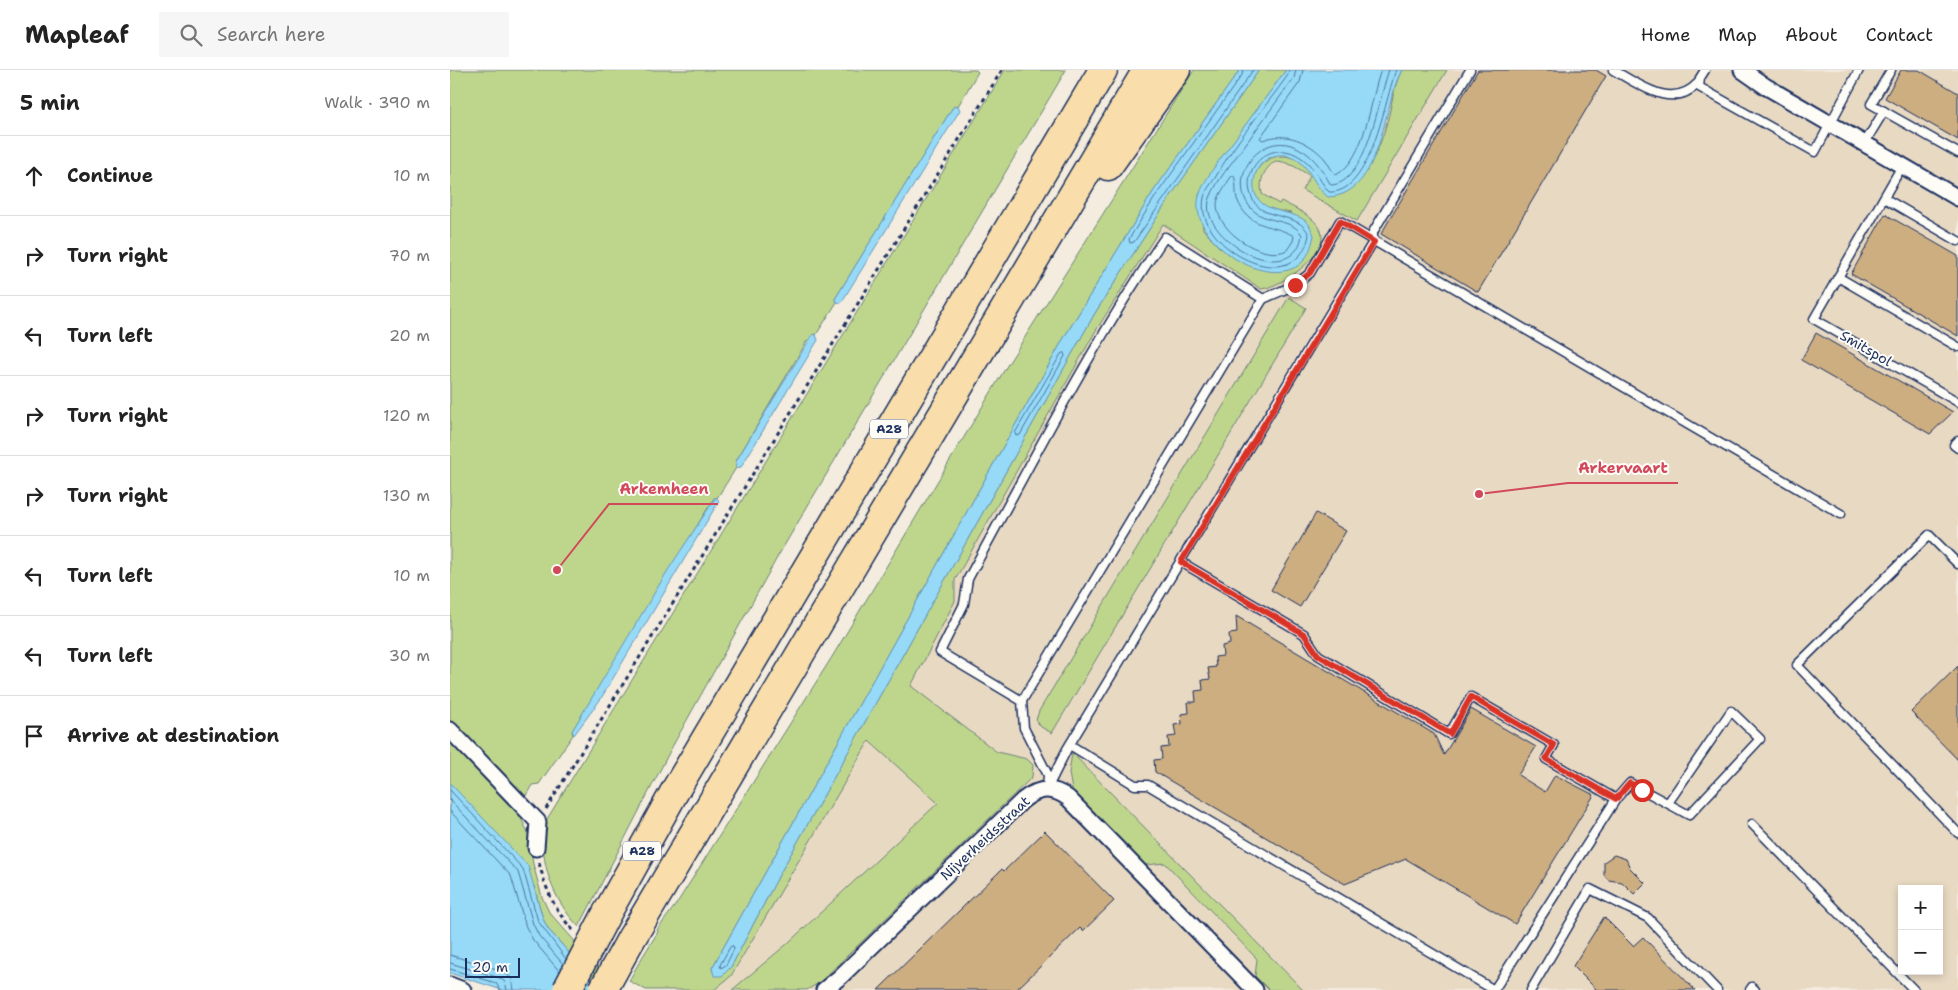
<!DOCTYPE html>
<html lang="en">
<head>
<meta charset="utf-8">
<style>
	:root { --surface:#fff; --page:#f6f6f6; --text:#222; --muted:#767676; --line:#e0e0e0 }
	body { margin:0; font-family:"Shantell Sans",sans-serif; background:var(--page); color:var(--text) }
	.controls { position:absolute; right:15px; bottom:15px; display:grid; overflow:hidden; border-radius:0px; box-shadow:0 2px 8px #0003 }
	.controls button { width:45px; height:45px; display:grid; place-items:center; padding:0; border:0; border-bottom:1px solid var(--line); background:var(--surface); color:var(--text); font:25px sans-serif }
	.scale { position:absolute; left:15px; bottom:12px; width:55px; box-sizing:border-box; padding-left:5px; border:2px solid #1b2f5e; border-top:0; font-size:14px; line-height:18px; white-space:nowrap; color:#1b2f5e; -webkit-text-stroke:4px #fdfcf7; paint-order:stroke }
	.stop { position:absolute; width:15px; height:15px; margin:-11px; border:4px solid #d93025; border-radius:50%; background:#fff }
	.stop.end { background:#d93025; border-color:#fff; box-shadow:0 1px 5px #0008 }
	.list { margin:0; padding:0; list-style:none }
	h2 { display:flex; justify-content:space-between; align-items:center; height:65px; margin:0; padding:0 20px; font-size:21px }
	h2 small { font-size:16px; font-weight:400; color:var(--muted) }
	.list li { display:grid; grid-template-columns:32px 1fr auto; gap:15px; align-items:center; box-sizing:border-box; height:80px; padding:0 20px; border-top:1px solid var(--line) }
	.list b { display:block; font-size:19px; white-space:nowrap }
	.list em { font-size:16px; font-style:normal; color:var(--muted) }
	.icon { flex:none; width:28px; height:28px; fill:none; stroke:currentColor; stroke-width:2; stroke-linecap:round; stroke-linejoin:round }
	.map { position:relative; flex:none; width:1508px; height:920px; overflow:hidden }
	header { display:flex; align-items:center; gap:30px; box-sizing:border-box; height:70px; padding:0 25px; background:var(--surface); border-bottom:1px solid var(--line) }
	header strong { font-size:24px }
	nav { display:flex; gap:28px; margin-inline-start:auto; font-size:18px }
	.search { width:350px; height:45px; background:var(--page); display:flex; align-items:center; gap:12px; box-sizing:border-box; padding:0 18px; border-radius:0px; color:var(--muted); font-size:19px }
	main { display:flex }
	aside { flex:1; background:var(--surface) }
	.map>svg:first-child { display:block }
	.built { fill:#e8d9c3; fill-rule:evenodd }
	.green { fill:#bed68c; stroke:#6c8275 }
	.water { fill:#96daf8; stroke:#6596ba }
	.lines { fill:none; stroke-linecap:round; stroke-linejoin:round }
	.shore { stroke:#4c739c; stroke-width:1 }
	.building { fill:#cdae81; stroke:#1b2f5e }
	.service-casing { stroke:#1b2f5e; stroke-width:11 }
	.minor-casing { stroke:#1b2f5e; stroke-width:19 }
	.motorway-casing { stroke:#1b2f5e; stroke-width:31 }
	.path { stroke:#1b2f5e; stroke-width:3; stroke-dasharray:4 4; stroke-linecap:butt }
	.service { stroke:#fdfcf7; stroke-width:8 }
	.minor { stroke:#fdfcf7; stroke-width:15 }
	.motorway { stroke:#f9deab; stroke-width:28 }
	.motorway-bridge-casing { stroke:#1b2f5e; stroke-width:31; stroke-linecap:butt }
	.motorway-bridge { stroke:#f9deab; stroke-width:28 }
	.route { stroke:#d93025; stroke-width:6 }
	.labels { text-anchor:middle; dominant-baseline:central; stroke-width:4; stroke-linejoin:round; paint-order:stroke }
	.shield { fill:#fdfcf7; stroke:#5f6c8c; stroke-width:1 }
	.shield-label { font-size:12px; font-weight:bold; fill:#1b2f5e }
	.street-label { font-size:14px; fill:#1b2f5e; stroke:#fdfcf7 }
	.leader { fill:none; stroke:#d1495b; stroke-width:2 }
	.callout-dot { fill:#d1495b; stroke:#fdfcf7; stroke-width:2 }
	.callout-label { font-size:15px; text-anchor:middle; font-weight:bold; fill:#d1495b; stroke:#fdfcf7; stroke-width:4; stroke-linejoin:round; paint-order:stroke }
</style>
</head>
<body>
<header>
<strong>Mapleaf</strong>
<div class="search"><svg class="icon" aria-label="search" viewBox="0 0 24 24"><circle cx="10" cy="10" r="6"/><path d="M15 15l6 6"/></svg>Search here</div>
<nav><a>Home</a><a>Map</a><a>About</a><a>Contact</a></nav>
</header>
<main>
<aside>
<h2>5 min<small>Walk · 390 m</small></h2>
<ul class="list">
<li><svg class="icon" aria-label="ahead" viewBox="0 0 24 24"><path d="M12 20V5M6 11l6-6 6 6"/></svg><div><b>Continue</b></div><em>10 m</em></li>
<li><svg class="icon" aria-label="right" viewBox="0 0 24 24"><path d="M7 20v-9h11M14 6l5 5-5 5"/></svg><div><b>Turn right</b></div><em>70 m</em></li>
<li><svg class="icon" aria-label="left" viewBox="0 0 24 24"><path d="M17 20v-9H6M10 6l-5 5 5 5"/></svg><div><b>Turn left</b></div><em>20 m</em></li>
<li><svg class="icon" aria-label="right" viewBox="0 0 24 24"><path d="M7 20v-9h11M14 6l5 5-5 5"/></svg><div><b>Turn right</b></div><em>120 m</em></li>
<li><svg class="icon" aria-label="right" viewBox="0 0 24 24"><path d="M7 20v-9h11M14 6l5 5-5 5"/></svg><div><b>Turn right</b></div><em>130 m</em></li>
<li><svg class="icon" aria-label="left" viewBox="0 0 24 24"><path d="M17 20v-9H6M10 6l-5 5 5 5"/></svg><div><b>Turn left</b></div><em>10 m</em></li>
<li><svg class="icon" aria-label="left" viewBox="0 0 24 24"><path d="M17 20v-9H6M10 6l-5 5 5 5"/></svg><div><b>Turn left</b></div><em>30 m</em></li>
<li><svg class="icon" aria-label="arrive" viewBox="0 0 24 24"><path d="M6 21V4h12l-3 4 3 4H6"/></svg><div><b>Arrive at destination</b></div></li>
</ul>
</aside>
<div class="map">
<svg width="1508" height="920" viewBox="0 0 1508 920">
	<rect width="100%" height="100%" fill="#f3ecdf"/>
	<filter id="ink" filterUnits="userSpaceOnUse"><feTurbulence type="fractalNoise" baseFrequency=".02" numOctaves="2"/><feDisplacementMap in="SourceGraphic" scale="10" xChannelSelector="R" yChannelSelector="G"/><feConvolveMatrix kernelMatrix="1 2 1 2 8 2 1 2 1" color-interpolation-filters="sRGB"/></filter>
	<g filter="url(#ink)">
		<path class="built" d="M820 0H1508V920H260L284 903 667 216ZM1452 819H1489V901H1452Z"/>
		<g class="green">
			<path d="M0 0H526L528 2 508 36 503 37 385 229 387 232 366 265 357 271 286 391V398L267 428H264L122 661 123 665 89 714 82 715 67 741 78 762 83 794 92 827 99 842 168 920H152L98 859 93 849 84 816 0 894Z"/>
			<path d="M555 0H616L328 486 222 677 129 857C103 830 89 793 94 754Z"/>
			<path d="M744 0H790L703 122 615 266 262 898 263 902 281 897 329 805 645 243 722 124 809 0H836L767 94 749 125 753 159 769 177 794 193 820 201 841 143C831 141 820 140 812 134 783 109 827 62 860 101 865 106 868 115 872 121L894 123C921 104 933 71 940 40 943 27 945 13 952 0H997L907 151 852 120 860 106C849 99 838 91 825 91 814 100 809 109 812 124L829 134 831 131C844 138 866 147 871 161 880 184 831 217 811 219L713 154 645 262 505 510V531L461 616 547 682 577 689 583 695 582 707 370 912 357 920H282L337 874 488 733 419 671 281 906 264 920H196L179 911C188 893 198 878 208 862L207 860 227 833 382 587 558 294Z"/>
			<path d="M839 227 856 238 602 663 591 657 586 650 589 641Z"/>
			<path d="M622 683 853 920H819L805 906 807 889 715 793 696 795 622 720 619 703Z"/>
		</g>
		<g class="water">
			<path d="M790 0H809L722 124 645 243 329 805 281 897 272 906H264L262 898 615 266 703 122Z"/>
			<path d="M836 0H952C932 35 933 125 878 127 861 115 857 82 828 85 821 86 813 91 809 97 805 103 803 111 804 119 809 145 840 138 857 152 860 155 862 161 864 165 862 176 858 188 849 195 813 220 737 169 749 126 754 109 769 91 779 77 798 51 817 26 836 0Z"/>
			<path d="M508 36 510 40 391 233 387 232 385 229 503 37Z"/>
			<path d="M363 264 366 265 368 270 291 397 286 398V391Z"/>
			<path d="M266 427 269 431 150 630 124 665 122 661 218 500Z"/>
			<path d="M0 713 78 796 93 849 98 859 152 920H52L0 903Z"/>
		</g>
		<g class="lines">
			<g class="shore">
				<path d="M793 0 792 5 707 124 679 169 680 173 684 172 803 0"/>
				<path d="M839 0 838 5C814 39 785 72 765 108 761 114 755 121 754 128 743 177 846 232 859 165 850 141 814 152 803 130 788 101 818 69 847 85 865 95 867 108 879 122 921 125 935 28 946 0"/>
				<path d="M846 0 844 8C826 32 809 56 792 79 781 94 767 110 760 128 745 167 843 223 852 165 840 144 805 158 794 126 785 98 812 66 841 75 862 82 871 98 881 115 917 114 929 26 939 0"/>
				<path d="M853 0 850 12 810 68 813 70C835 61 859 71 875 89 879 94 881 101 886 105 916 89 920 29 931 0"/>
				<path d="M784 106C787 113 785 122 787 129 799 160 822 153 844 166L843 171 837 180C814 192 767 162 767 135 767 126 776 115 781 107Z"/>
				<path d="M614 283 615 286 570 365 566 366 565 363 611 284Z"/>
				<path d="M0 720 73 799 88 851 116 889"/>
				<path d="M0 730 68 802 83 854 89 866 113 894"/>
				<path d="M0 741 61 806 76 857 83 870 110 902"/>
				<path d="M283 876 284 879 276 895 271 898 270 895 280 877Z"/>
				<path d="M0 885 53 901 62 909 64 920"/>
				<path d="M0 893 50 908 55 912 57 920"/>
				<path d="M0 899 46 913 50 920"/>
			</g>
		</g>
		<g class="building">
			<path d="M1028 0H1146L1156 6 1028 222 931 164Z"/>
			<path d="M1451 0H1469L1508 23V70L1435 28Z"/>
			<path d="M1435 144 1508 186V266L1401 204Z"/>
			<path d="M1366 263 1503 342 1480 364 1351 290Z"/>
			<path d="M866 443 896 461 850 537 821 520Z"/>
			<path d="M786 546 984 664 994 685 1021 639 1086 677 1068 705 1095 722 1105 705 1144 725 1065 854 956 789 895 814 705 702 704 690 712 689 711 678 719 677 718 667 726 666 724 655 732 654 731 644 739 643 738 632H746L745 621 753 620 752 610 760 609 758 598 766 597 765 587 773 586 772 576 780 574 779 564 787 563Z"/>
			<path d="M1508 596V690L1461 642Z"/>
			<path d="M595 761 664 831 633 861 630 858 566 920H428L552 799 554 801Z"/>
			<path d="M1164 785 1176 789 1180 798 1195 813 1184 824 1172 812 1158 810 1154 805V792Z"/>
			<path d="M1154 847 1183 876 1193 867 1245 920H1147L1123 896Z"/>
		</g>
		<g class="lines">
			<defs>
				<g id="service">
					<path d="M1163 0C1189 14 1222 41 1248 13"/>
					<path d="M1255 0 1250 8 1249 17 1365 82 1409 0"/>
					<path d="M1441 0 1421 34 1508 83"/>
					<path d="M1414 74 1434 41"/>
					<path d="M1452 96 1364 249 1508 332"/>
					<path d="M1434 128 1508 171"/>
					<path d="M1388 207 1508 277"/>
					<path d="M813 229 845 215 860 203 890 151 1391 444"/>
					<path d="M1508 371 1504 375 1508 378"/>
					<path d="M731 492 854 564 868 585 999 664 1021 627 1104 675 1096 689 1166 729"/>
					<path d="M1508 494 1479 465 1347 595 1508 763"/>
					<path d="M572 631 813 229 715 167C641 275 581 394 518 509L514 534 490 582 572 631 574 658 598 705 597 719"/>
					<path d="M620 675 685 715H698L1044 920"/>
					<path d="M599 715 617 679 923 172V162L1020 0"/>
					<path d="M1302 754 1464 920"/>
					<path d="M1044 920 1166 729 1180 713 1239 745 1310 669 1281 641 1218 733"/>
					<path d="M1081 920 1140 819 1198 848 1267 920"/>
					<path d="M1300 920 1302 917 1305 920"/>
				</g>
				<g id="minor">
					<path d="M1292 0 1315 16 1508 128"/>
					<path d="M0 660 88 752 86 778"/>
					<path d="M0 915 13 920"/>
					<path d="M374 920 390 907 573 730C588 718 602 716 618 728L805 920"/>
				</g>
				<g id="motorway">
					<path d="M658 96 726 0"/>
					<path d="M157 843 226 719 653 0"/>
					<path d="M181 869 697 0"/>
				</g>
			</defs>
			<use href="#service" class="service-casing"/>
			<use href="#minor" class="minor-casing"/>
			<use href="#motorway" class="motorway-casing"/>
			<g class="path">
				<path d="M96 739 552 0"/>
				<path d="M89 793C96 819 104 840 123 860"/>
			</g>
			<use href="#service" class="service"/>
			<use href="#minor" class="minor"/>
			<use href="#motorway" class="motorway"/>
			<defs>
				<g id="motorway-bridge">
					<path d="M117 920 157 843"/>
					<path d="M153 920 181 869"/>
				</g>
			</defs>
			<use href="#motorway-bridge" class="motorway-bridge-casing"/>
			<use href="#motorway-bridge" class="motorway-bridge"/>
		</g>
	</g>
	<g class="lines" filter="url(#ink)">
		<path class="route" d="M845 215 860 203 890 151 924 172 731 492 854 564 868 585 1000 664 1021 627 1104 675 1096 689 1166 729 1180 713 1192 720"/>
	</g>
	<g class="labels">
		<g class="shield">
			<rect x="420" y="349.5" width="38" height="19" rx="4"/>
			<rect x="173" y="771.5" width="38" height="19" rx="4"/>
		</g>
		<g class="shield-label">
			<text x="439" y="359">A28</text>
			<text x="192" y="781">A28</text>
		</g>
		<g class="street-label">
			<text transform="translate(1416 278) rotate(30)">Smitspol</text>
			<text transform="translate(535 768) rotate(-43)">Nijverheidsstraat</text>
		</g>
	</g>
	<path class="leader" d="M1029 424L1118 413H1228M107 500L159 434H268"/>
	<g class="callout-dot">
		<circle cx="1029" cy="424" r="5"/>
		<circle cx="107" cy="500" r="5"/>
	</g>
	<g class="callout-label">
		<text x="1173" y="403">Arkervaart</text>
		<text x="214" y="424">Arkemheen</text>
	</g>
</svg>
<div class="controls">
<button>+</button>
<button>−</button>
</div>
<div class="scale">20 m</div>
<div class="stop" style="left:1192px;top:720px"></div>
<div class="stop end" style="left:845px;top:215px"></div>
</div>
</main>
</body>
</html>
